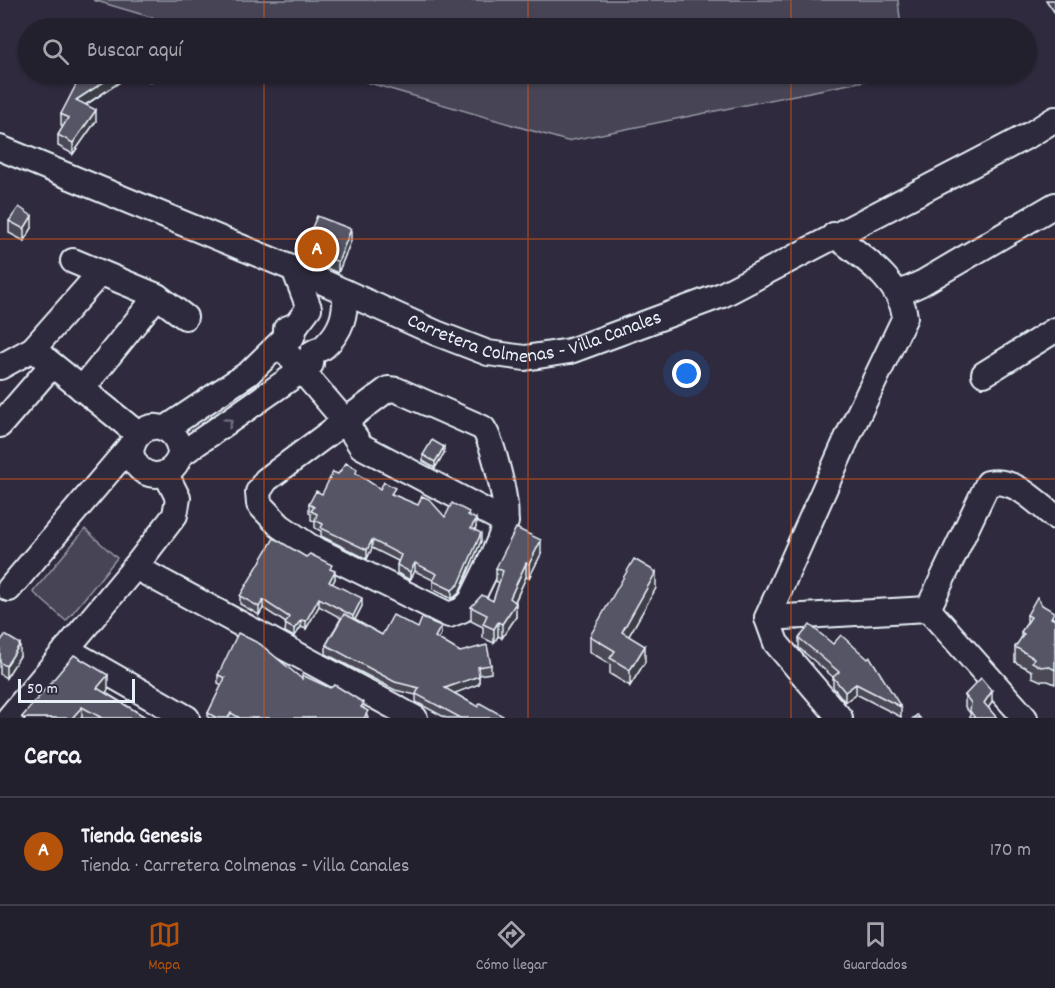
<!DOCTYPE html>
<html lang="es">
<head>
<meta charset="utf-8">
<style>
	:root { --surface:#23202e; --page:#2f2d3a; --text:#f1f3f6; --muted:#a3a3aa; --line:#403e4a; --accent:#b45309 }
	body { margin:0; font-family:Dekko,sans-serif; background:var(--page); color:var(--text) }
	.scale { position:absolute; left:18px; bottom:15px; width:117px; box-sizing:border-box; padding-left:6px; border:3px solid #e8f1f8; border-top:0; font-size:16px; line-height:21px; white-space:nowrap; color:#e8f1f8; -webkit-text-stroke:4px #2f2a3d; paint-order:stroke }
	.you { position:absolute; left:687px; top:374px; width:21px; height:21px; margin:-15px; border:4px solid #fff; border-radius:50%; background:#1a73e8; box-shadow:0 0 0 9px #1a73e833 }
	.badge { display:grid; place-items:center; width:39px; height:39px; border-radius:50%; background:var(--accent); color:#fff; font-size:20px; font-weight:700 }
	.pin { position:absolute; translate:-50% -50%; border:3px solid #fff; box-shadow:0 2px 6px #0006 }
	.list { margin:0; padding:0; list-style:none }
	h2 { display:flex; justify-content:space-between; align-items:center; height:78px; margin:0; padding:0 24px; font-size:26px }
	h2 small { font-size:20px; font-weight:400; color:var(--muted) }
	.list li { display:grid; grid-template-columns:39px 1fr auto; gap:18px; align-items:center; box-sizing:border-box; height:108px; padding:0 24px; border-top:2px solid var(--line) }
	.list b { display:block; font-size:22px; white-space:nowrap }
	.list p { margin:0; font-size:20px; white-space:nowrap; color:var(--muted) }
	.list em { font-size:20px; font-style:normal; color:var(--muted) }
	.icon { flex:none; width:33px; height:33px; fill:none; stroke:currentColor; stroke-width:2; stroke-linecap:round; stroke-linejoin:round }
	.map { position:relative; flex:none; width:1055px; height:718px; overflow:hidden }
	.search { position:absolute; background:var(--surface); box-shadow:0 2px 4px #0004; left:18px; right:18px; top:18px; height:66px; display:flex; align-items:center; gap:15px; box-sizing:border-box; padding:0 21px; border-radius:33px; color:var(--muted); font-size:22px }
	.sheet { height:186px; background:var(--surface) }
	nav { display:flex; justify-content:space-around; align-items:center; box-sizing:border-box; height:84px; border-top:2px solid var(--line); background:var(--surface); font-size:16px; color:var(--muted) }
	nav a { display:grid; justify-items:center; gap:3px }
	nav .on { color:var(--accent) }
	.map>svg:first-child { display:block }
	.green { fill:#464455; stroke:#979aa6; stroke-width:1.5 }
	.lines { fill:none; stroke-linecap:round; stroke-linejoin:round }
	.minor-casing { stroke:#e8f1f8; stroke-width:28 }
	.minor { stroke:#2f2a3d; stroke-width:24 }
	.wall { fill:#4b4957; stroke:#e8f1f8; stroke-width:1.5 }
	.shaded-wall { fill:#3d3c47; stroke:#e8f1f8; stroke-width:1.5 }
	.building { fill:#575565; stroke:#e8f1f8; stroke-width:1.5 }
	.oneway { stroke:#70707e }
	.grid { fill:none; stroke:#e8590c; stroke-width:1.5; stroke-opacity:0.55 }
	.labels { text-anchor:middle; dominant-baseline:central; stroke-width:4.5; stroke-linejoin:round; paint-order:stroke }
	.street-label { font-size:20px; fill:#e8f1f8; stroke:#2f2a3d }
</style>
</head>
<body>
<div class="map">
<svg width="1055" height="718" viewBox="0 0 1055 718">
	<rect width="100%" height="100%" fill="#2f2a3d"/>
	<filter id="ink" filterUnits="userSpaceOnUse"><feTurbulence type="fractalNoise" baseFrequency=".0167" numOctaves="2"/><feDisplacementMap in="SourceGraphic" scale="12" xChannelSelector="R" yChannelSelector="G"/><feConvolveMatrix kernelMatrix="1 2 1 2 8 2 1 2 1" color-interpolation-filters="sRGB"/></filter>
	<g filter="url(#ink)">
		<g class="green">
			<path d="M93 0H898L901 28H188Z"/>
			<path d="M339 74H899L567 141Z"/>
			<path d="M85 529 117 558 66 621 33 592Z"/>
		</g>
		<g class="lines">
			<defs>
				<g id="minor">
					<path id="s1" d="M0 148 294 269 436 333 488 353 525 358 570 351 722 295 1031 134 1055 119"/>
					<path d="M834 235C861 256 901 281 905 317L848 436 767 618 776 643 840 718"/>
					<path d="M73 261 157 296 185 317"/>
					<path d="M898 294 922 283 1055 205"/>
					<path d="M286 334V329L296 325 309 308 294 269"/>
					<path d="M280 345 345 421 361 446 506 522"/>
					<path d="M33 349 138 434"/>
					<path d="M0 367 33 349 100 273"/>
					<path d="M984 374 1055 330"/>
					<path d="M82 389 157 296"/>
					<path d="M388 389 397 390 483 428C493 442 509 506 505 523 500 545 481 579 471 601L462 610 449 615 309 546 280 526 259 504 258 492 266 480Z"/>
					<path d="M0 425 52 365"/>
					<path d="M165 429 249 373 286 337H292L296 325"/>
					<path d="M180 455C179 420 137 416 131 452 137 481 171 483 180 455L311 364 312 353C316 350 322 349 325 346 342 330 346 314 345 292"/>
					<path d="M135 567 415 718"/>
					<path d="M9 589 132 444"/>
					<path d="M928 609 988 483C1015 478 1035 501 1055 517"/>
					<path d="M928 609 1025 718"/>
					<path d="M767 618 928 609"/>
					<path d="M66 649 187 718"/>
					<path d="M9 718 135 567 175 515 178 498 166 474"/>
				</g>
			</defs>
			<use href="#minor" class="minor-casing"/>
			<use href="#minor" class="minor"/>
		</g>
		<g class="wall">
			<path d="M1046 0H1055V13Z"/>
			<path d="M88 74H132L86 105 96 121 73 154 58 146V135L63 127 61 125V114Z"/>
			<path d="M135 74H155L151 82Z"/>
			<path d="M9 221 32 228 24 241 9 233Z"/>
			<path d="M351 241 338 273 304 258V246Z"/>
			<path d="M444 453 435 468 423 461V455Z"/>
			<path d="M338 474H357L380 489 445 517 469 516 476 527 475 530 481 541 459 593 452 599 433 589V580L415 571 410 580 397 573V565L398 561 372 548 367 559 321 536V531L315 528V521L311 520V514L309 513V504L322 494Z"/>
			<path d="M541 554 529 578 526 577 515 602 516 617 502 638 498 636 494 643 483 638V627L471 621V607L493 601 499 583 496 581V568Z"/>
			<path d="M306 557 332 570 335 579 332 584 362 606 355 620 382 635 418 628 441 634 438 639 460 652 491 665V673L479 675V684L454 693 478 707 503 718H446L416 702V695L395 690 326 654V645L341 618 319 606 306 629 301 627 294 637 285 632 286 623 263 608 259 615 240 604V596Z"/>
			<path d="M656 588 629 636 645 662 630 686 610 674V664L590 652V636Z"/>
			<path d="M1042 605 1055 620V684L1048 681H1041L1032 677V671L1015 662V647L1021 639V632L1027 623V615Z"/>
			<path d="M799 638 901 707V717L856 694 845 702 833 687V677L799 648Z"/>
			<path d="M0 642 20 656 6 678 0 674Z"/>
			<path d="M218 675 302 679 364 708 368 718H208V713L222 685 218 683Z"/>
			<path d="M108 690 106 693 147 718H22V717Z"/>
			<path d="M965 695 992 702 988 708 997 718H970V713L965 707Z"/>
		</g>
		<g class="shaded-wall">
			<path d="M116 74H132L76 111V100Z"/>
			<path d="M151 74H155L151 82Z"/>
			<path d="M96 110V121L73 154V143Z"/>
			<path d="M32 216V228L24 241V229Z"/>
			<path d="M351 229V241L338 273V262Z"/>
			<path d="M444 447V453L435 468V462Z"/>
			<path d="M476 519V527L471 537V528Z"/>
			<path d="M481 533V541L459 593 452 599V590Z"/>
			<path d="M372 540V548L367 559V550Z"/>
			<path d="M541 540V554L529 578V564Z"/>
			<path d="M415 563V571L410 580V572Z"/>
			<path d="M526 563V577L510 612V598Z"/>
			<path d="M335 571V579L329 590V582Z"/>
			<path d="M656 572V588L622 648V632Z"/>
			<path d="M319 598V606L306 629V621Z"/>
			<path d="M362 598V606L353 623V616Z"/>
			<path d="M263 600V608L259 615V607Z"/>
			<path d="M516 603V617L502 638V624Z"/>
			<path d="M301 620V627L294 637V629Z"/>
			<path d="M498 622V636L494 643V629Z"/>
			<path d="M441 626V634L435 645V637Z"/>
			<path d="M20 644V656L6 678V666Z"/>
			<path d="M645 646V662L630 686V670Z"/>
			<path d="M108 675V690L97 703V688Z"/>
			<path d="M479 676V684L445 697V688Z"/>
			<path d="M856 684V694L845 702V692Z"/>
			<path d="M992 691V702L984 715V703Z"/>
			<path d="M82 707V718H72Z"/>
		</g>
		<g class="building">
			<path d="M88 74H116L76 100 96 110 73 143 58 135 68 118 61 114 78 81Z"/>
			<path d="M19 207 32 216 24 229 9 221Z"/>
			<path d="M317 216 351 229 338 262 304 246Z"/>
			<path d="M432 440 444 447 435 462 423 455Z"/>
			<path d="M346 463 357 469 356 473 380 489 384 482 395 488 391 494 418 505 422 496 429 499 445 517 452 503 469 512 468 515 476 519 471 528 481 533 459 584 452 590 433 581 437 574 415 563 410 572 397 565 401 555 372 540 367 550 321 528 323 524 315 520 317 514 311 511 314 507 309 504 316 491 322 494 333 472 338 474Z"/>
			<path d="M516 528 541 540 529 564 526 563 510 598 516 603 502 624 498 622 494 629 483 624 487 615 471 607 482 595 493 601 503 571 496 568Z"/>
			<path d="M274 538 306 557 310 554 332 565 330 569 335 571 329 582 362 598 353 616 319 598 306 621 301 620 294 629 285 624 289 617 263 600 259 607 240 596Z"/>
			<path d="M634 559 656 572 622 632 645 646 630 670 610 658 615 651 590 636Z"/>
			<path d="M1037 597 1042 605 1054 612 1051 618 1055 620V670L1048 666 1041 667 1032 662 1034 658 1015 647 1024 634 1021 632 1031 617 1027 615Z"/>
			<path d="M344 614 382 635 393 615 418 628 422 618 441 626 435 637 460 652 487 645 491 665 478 667 479 676 445 688 478 707 480 703 503 716 502 718H461L416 694 419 688 395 682 326 645Z"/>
			<path d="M810 625 833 644 841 635 868 659 870 657 901 707 856 684 845 692 833 677 839 672 799 638Z"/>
			<path d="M238 633 260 644 302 679V675L330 688 335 685 364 703 361 707 368 711 364 718H365H240L231 713 228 718H217L208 713 225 678 218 675Z"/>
			<path d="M5 635 20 644 6 666 0 662V642Z"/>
			<path d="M74 655 108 675 97 688 147 718H102L82 707 72 718H23L22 717Z"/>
			<path d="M981 678 992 691 984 703 997 718H975L970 711 971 703 965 695Z"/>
			<path d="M917 715 920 718H913Z"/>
		</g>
		<defs><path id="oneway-chevron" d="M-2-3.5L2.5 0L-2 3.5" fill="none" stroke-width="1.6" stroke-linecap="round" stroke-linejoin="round" transform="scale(1.5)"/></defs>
		<use class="oneway" href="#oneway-chevron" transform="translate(229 422) rotate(-34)"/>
	</g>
	<path class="grid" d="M264 0V28M528 0V28M791 0V28M264 74V718M528 74V718M791 74V718M0 239H1055M0 479H1055"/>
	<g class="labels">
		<g class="street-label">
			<text stroke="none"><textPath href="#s1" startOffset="576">Carretera Colmenas - Villa Canales</textPath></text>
		</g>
	</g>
</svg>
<div class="scale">50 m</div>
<div class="you"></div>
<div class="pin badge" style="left:317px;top:249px">A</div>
<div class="search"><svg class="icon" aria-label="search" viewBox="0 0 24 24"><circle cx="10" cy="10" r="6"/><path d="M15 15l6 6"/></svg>Buscar aquí</div>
</div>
<section class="sheet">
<h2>Cerca<small></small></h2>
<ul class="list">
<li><span class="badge">A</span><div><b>Tienda Genesis</b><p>Tienda · Carretera Colmenas - Villa Canales</p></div><em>170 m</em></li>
</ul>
</section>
<nav>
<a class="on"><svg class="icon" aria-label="map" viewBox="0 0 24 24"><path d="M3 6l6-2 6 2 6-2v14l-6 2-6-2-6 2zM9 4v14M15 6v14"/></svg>Mapa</a>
<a><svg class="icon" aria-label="directions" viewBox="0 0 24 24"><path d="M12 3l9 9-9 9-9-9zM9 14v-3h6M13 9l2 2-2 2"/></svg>Cómo llegar</a>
<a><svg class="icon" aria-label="saved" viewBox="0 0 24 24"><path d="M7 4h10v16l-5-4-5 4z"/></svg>Guardados</a>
</nav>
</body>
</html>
